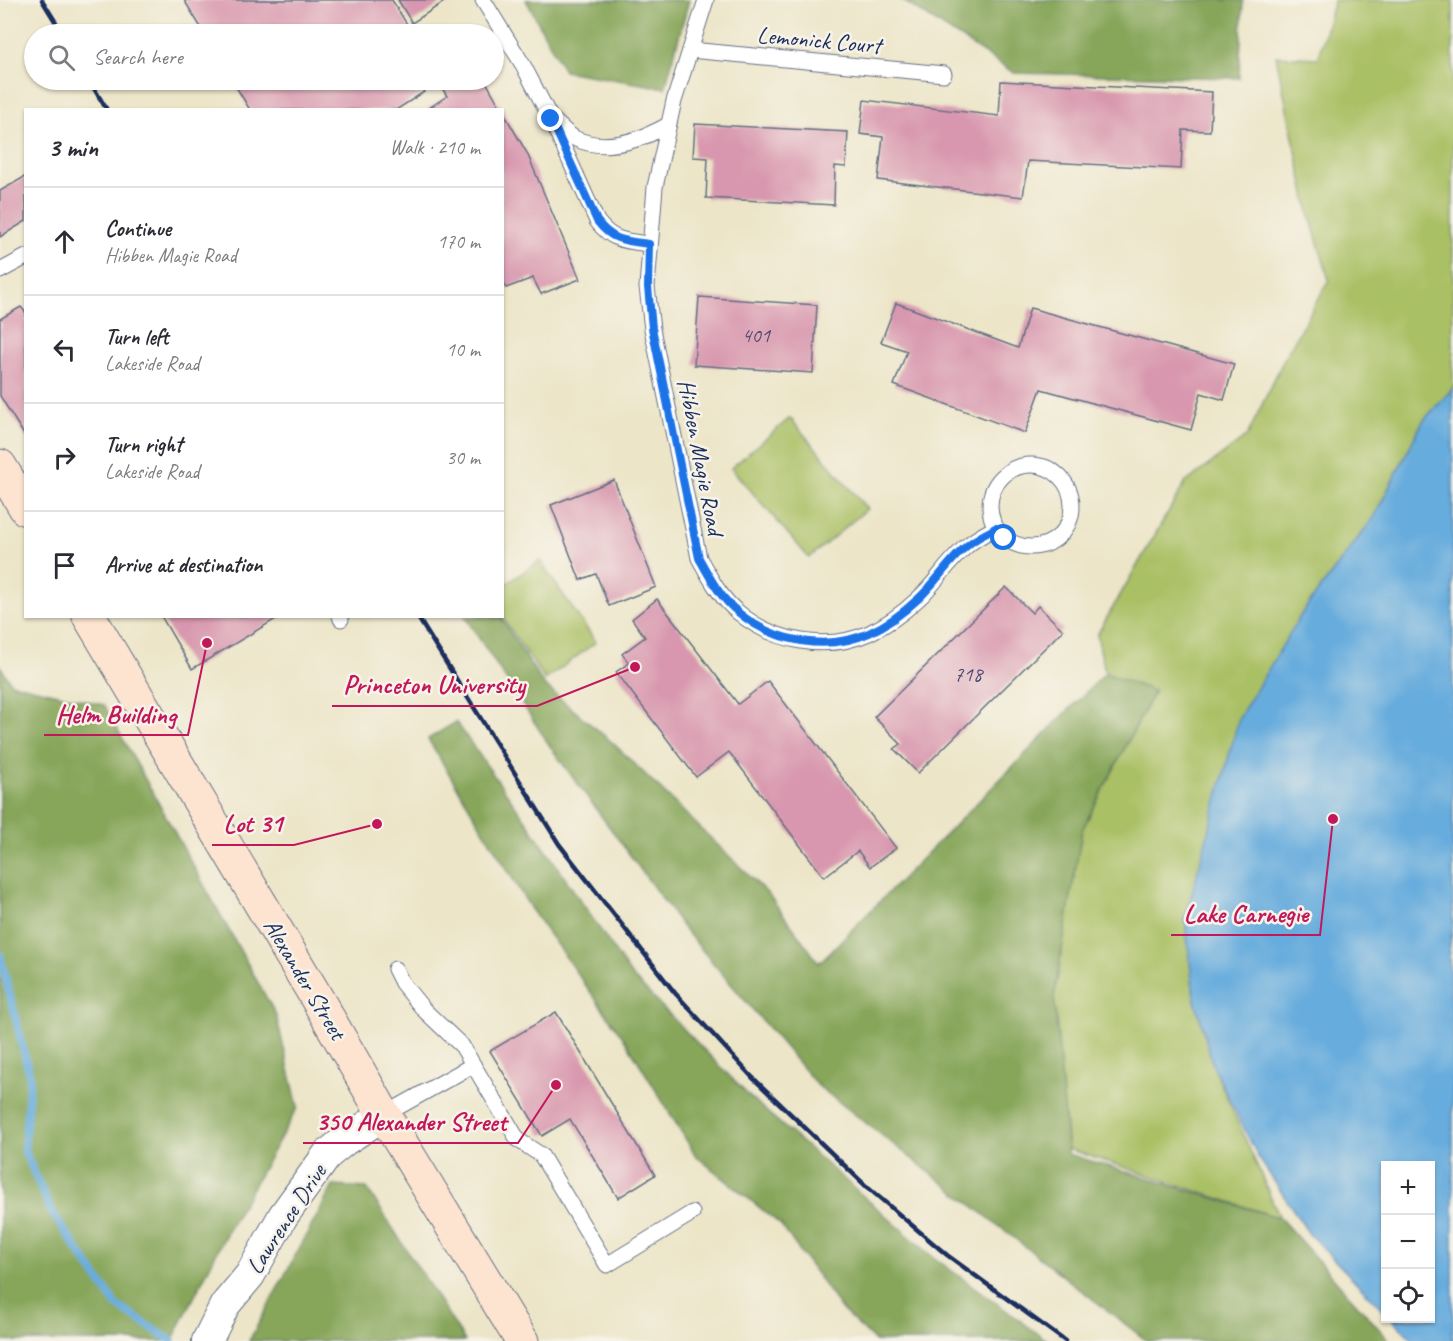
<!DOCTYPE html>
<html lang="en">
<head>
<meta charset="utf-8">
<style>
	:root { --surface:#fff; --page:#f7f7f7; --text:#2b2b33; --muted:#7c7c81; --line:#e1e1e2 }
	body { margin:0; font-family:Caveat,sans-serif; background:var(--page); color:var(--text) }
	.controls { position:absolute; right:18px; bottom:18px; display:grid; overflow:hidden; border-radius:0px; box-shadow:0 2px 4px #0004 }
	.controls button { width:54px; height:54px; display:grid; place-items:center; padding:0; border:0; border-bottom:2px solid var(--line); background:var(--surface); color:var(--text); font:30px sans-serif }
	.stop { position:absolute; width:18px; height:18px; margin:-14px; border:4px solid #1a73e8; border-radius:50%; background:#fff }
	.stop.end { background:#1a73e8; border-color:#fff; box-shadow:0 2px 6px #0008 }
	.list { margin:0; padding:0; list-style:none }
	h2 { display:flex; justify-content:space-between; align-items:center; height:78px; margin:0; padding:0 24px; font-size:26px }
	h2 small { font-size:20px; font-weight:400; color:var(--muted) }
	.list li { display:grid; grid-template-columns:39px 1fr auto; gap:18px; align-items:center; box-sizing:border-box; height:108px; padding:0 24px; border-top:2px solid var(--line) }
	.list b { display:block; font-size:22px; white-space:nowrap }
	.list p { margin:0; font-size:20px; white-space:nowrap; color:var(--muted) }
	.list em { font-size:20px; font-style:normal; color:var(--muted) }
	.icon { flex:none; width:33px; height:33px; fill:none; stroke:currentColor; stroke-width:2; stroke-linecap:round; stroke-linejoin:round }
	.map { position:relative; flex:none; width:1453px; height:1341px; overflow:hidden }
	.search { position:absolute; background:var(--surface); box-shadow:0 2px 4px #0004; left:24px; top:24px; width:480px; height:66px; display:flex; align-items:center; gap:15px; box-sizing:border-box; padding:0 21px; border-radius:33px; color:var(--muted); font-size:22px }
	.panel { position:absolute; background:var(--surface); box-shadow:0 2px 4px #0004; left:24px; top:108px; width:480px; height:510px; border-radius:0px }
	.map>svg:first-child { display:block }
	.green { fill:#aac065; stroke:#627862; stroke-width:1.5 }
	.forest { fill:#87a65a; stroke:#516a5c; stroke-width:1.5 }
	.water { fill:#66acdd; stroke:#406e9e; stroke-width:1.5 }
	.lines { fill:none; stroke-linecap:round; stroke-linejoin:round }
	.stream { stroke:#66acdd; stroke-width:8 }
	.building { fill:#d897ae }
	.lane-casing { stroke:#646f83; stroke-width:17 }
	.street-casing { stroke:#646f83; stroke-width:32 }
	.secondary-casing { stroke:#646f83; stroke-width:35 }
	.lane { stroke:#fff; stroke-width:15 }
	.street { stroke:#fff; stroke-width:30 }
	.secondary { stroke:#fde4d0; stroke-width:33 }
	.rail { stroke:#1b2f5e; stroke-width:4.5 }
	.route { stroke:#1a73e8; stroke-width:8 }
	.labels { text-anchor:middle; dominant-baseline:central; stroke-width:5; stroke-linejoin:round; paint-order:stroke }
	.number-label { font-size:21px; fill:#4a4972 }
	.street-label { font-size:24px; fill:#1b2f5e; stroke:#f7f3e8 }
	.leader { fill:none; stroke:#c2185b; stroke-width:2 }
	.callout-dot { fill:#c2185b; stroke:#f7f3e8; stroke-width:2 }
	.callout-label { font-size:26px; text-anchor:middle; font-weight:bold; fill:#c2185b; stroke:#f7f3e8; stroke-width:5; stroke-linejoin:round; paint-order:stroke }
</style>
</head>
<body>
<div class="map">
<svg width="1453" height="1341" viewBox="0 0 1453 1341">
	<rect width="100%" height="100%" fill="#f7f3e8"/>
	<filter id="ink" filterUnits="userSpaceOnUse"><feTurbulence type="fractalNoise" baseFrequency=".0167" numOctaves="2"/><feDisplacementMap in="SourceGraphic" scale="12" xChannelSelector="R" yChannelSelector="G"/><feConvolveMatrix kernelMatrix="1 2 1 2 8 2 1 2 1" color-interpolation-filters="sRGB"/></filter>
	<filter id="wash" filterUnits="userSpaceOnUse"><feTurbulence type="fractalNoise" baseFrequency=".008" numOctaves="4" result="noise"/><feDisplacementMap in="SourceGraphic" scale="24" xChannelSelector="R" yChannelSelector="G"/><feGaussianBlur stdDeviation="1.35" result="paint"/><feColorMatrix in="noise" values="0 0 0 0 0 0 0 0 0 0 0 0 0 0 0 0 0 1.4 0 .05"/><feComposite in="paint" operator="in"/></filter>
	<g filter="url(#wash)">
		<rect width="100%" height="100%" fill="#ece5c8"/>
		<g class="green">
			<path d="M1334 0H1453V388L1423 421 1374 517 1302 613 1185 919 1194 996 1213 1066 1280 1218 1068 1149 1054 997 1082 830 1154 692 1105 673 1097 635 1185 483 1247 436 1286 355 1329 280 1309 213 1276 56 1318 58Z"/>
			<path d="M790 418 867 509 809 558 731 468Z"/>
			<path d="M540 561 596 642 545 680 502 617 503 586Z"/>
		</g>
		<g class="forest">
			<path d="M526 0H689L665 88 564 71Z"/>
			<path d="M902 0H1243L1239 78 1014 73Z"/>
			<path d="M465 617H500L544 685 613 743 769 895 819 963 1105 673 1154 691 1082 830 1054 997 1068 1154 1280 1218 1390 1341H1147L817 1085 685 930 552 749Z"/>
			<path d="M0 666 11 683 104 705 276 1015 298 1107 228 1230 172 1341H0Z"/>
			<path d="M456 722 529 825 631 975 751 1098 933 1257 1048 1341H875L842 1310 781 1225 696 1156 627 1043 531 909 428 739Z"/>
			<path d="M333 1186 367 1188 465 1341H249Z"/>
		</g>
		<path class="water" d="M1453 388V926L1449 953 1453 1027V1341H1414L1392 1319 1430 1318V1166H1386L1385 1312 1309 1234 1258 1157 1213 1066 1194 996 1185 919 1239 718 1302 613 1374 517 1423 421Z"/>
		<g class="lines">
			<path class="stream" d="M0 955 30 1077 24 1150 51 1211 116 1305 172 1341"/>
		</g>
		<g id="blocks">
			<g class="building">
				<path d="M184 0H392L413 34H205Z"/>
				<path d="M398 0H447L412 23Z"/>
				<path d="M232 80H417L424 92 396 110H250Z"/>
				<path d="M437 80H485L502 110H426L447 96Z"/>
				<path d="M1001 81 1212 92 1210 131 1183 130 1181 169 1028 161 1023 197 878 180 883 137 860 134 864 100 999 116Z"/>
				<path d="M502 110 527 153 580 279 541 294 533 278 506 288 502 280Z"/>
				<path d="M695 124 848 132 846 167 835 166 834 205 706 198 708 158 693 157Z"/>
				<path d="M26 176V221L0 237V191Z"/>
				<path d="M699 297 817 305 813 373 694 365Z"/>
				<path d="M896 303 1018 348 1030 308 1234 364 1224 400 1201 393 1191 430 1041 389 1025 433 894 385 907 351 881 342Z"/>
				<path d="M21 307 26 313V438L0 396V319Z"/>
				<path d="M614 480 656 587 609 606 596 574 580 580 551 505Z"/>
				<path d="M1006 587 1032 613 1038 606 1063 630 918 773 894 749 901 744 874 717Z"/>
				<path d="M657 599 738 704 768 681 896 848 870 867 858 851 824 877 729 752 696 777 616 672 629 663 622 654 645 637 632 619Z"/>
				<path d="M161 616H281L192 669Z"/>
				<path d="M556 1012 655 1175 618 1198 570 1119 542 1136 490 1051Z"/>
			</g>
		</g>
	</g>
	<g filter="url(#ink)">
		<use href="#blocks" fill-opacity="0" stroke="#646f83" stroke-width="1.5"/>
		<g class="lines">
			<defs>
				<g id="lane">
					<path d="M483 0 523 65 551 119 597 221C612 241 625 241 649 244"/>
					<path d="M706 0 674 101 655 187 647 287 652 329 699 558C710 578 721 599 739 613 774 642 827 652 869 633 887 625 904 612 918 599 936 583 949 560 968 545 976 538 986 533 995 528"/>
					<path d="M690 50 944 74"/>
					<path d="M554 121C561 127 568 135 576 139 606 152 641 140 668 125"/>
					<path d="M0 271 26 257"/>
					<circle cx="1031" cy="506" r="41"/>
					<path d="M340 616 341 619"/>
					<path d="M395 969 402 983 424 1010 462 1046 518 1140 541 1155 607 1265 692 1213"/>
					<path d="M384 1115 473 1065"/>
				</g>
				<path id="street" d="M207 1341 225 1305 250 1275 283 1216 328 1154 344 1141 384 1115"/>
				<g id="secondary">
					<path d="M0 466 26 509"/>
					<path d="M89 616 312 990 384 1115 522 1341"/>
				</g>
			</defs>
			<use href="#lane" class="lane-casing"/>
			<use href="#street" class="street-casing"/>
			<use href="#secondary" class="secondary-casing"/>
			<use href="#lane" class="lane"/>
			<use href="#street" class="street"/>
			<use href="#secondary" class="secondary"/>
			<g class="rail">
				<path d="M42 0 63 34"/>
				<path d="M89 80 107 110"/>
				<path d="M417 616 559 844 675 993 752 1077 867 1187 947 1255 1065 1341"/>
			</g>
		</g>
	</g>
	<g class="lines" filter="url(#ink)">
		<path class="route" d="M551 119 597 221C612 241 625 241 649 244L648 287 652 328 699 558C710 578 721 599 739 613 774 642 827 652 869 633 887 625 904 612 918 599 936 583 949 560 968 545 976 538 986 534 995 528L1004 538"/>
	</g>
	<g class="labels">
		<g class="number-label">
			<text x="756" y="335">401</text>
			<text x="968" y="674">718</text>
		</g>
		<g class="street-label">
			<text transform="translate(819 40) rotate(5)">Lemonick Court</text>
			<text transform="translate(701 457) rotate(79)">Hibben Magie Road</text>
			<text transform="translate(305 979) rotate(59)">Alexander Street</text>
			<text transform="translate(286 1219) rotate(-57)">Lawrence Drive</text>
		</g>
	</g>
	<path class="leader" d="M635 667L537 706H332M207 643L188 735H44M377 824L294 845H212M1333 819L1320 935H1171M556 1085L518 1143H303"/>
	<g class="callout-dot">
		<circle cx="635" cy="667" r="6"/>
		<circle cx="207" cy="643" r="6"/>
		<circle cx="377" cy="824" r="6"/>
		<circle cx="1333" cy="819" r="6"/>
		<circle cx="556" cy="1085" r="6"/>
	</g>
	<g class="callout-label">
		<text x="434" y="693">Princeton University</text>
		<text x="116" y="723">Helm Building</text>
		<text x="253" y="832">Lot 31</text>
		<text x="1246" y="922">Lake Carnegie</text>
		<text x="411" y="1130">350 Alexander Street</text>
	</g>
</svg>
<div class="controls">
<button>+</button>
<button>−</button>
<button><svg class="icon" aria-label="locate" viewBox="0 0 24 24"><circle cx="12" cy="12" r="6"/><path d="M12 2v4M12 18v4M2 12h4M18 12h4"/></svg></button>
</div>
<div class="stop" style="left:1004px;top:538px"></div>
<div class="stop end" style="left:551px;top:119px"></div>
<div class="search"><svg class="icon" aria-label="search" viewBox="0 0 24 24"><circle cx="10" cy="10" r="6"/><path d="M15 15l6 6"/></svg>Search here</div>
<section class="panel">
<h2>3 min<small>Walk · 210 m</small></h2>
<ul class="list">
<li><svg class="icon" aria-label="ahead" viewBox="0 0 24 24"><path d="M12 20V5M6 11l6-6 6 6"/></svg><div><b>Continue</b><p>Hibben Magie Road</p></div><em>170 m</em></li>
<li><svg class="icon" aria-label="left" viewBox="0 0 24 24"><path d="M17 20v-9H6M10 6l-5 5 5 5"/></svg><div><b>Turn left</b><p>Lakeside Road</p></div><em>10 m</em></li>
<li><svg class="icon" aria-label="right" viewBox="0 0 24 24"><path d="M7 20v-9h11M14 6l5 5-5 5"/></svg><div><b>Turn right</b><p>Lakeside Road</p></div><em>30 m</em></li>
<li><svg class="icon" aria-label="arrive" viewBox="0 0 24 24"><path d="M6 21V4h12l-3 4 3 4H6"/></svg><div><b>Arrive at destination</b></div></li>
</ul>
</section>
</div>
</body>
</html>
